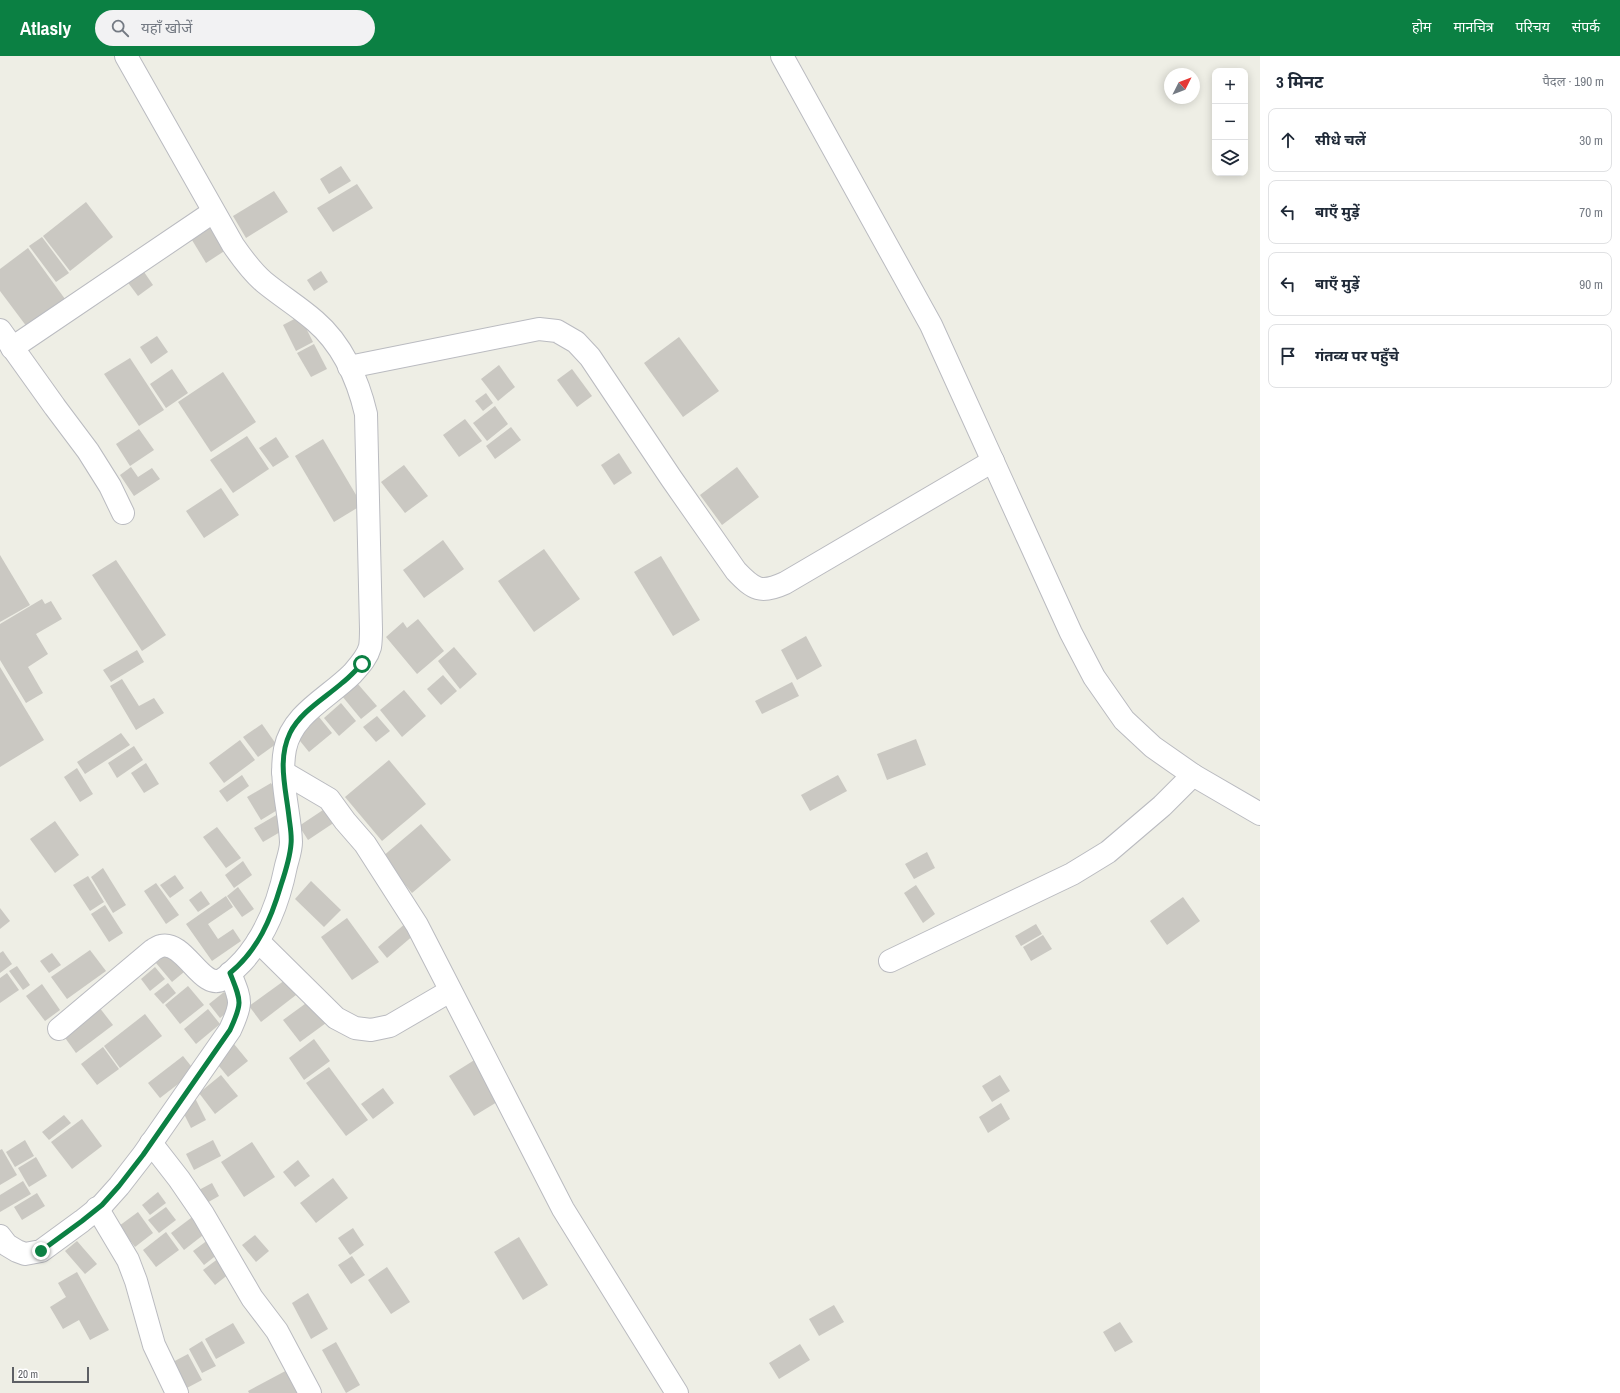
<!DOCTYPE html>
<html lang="hi">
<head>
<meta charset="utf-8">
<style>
	:root { --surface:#fff; --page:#f2f2f3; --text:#1f2937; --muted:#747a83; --line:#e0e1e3; --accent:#0b8043 }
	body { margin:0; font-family:"Archivo Narrow","Noto Sans Devanagari",sans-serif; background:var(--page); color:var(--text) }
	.controls { position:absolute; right:12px; top:12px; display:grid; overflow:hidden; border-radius:8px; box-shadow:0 2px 10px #0003 }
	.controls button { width:36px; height:36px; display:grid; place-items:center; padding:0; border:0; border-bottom:1px solid var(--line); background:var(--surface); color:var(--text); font:20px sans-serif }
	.compass { position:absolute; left:1164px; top:12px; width:36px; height:36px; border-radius:50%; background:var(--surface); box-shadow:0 2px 10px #0003; rotate:48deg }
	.scale { position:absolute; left:12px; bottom:10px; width:77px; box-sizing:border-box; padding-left:4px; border:2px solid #5d5f64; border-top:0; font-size:11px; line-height:14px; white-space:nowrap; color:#5d5f64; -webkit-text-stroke:3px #fff; paint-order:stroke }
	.stop { position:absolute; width:12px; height:12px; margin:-9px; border:3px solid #0b8043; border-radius:50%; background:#fff }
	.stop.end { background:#0b8043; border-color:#fff; box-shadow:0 1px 4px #0008 }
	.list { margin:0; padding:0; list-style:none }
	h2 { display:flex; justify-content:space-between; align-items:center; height:52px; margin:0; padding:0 16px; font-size:17px }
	h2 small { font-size:13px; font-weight:400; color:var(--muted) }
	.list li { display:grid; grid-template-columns:26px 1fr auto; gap:12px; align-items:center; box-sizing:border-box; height:64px; margin:0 8px 8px; padding:0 8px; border:1px solid var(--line); border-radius:8px }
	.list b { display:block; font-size:15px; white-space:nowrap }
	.list em { font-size:13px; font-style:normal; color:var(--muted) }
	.icon { flex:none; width:22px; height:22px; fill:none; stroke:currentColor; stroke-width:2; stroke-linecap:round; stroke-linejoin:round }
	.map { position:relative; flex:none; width:1260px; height:1337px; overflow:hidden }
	header { display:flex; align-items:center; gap:24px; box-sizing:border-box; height:56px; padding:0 20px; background:var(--accent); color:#fff }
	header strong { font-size:19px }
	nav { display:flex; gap:22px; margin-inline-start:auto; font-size:14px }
	.search { width:280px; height:36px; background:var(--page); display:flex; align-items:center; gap:10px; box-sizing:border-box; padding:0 14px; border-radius:22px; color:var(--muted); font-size:15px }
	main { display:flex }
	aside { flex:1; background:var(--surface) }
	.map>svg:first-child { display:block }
	.building { fill:#cac8c2 }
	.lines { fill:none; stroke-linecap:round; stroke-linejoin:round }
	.minor-casing { stroke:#babbc0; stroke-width:24 }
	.minor { stroke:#fff; stroke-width:22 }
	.route { stroke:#0b8043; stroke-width:5 }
</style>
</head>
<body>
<header>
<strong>Atlasly</strong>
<div class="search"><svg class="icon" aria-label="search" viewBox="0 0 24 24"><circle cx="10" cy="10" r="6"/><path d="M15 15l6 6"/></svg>यहाँ खोजें</div>
<nav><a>होम</a><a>मानचित्र</a><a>परिचय</a><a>संपर्क</a></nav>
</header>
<main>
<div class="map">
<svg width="1260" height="1337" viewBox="0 0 1260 1337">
	<rect width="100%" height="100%" fill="#eeeee5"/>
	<g class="building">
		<path d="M341 110 351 125 329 138 320 123Z"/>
		<path d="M357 128 373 152 333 176 317 152Z"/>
		<path d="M274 135 288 156 246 182 233 160Z"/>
		<path d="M86 146 113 181 70 215 43 180Z"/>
		<path d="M214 169 229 192 206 207 192 184Z"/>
		<path d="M42 181 69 217 56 226 29 190Z"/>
		<path d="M28 192 65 243 27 271 0 235V213Z"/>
		<path d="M142 213 153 229 138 240 126 224Z"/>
		<path d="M321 215 328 226 314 235 307 224Z"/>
		<path d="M300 260 313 286 296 295 283 269Z"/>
		<path d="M157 280 168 296 151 308 140 291Z"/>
		<path d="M679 281 719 335 683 361 644 307Z"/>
		<path d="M314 288 327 313 311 321 297 297Z"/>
		<path d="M130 302 164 354 139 370 104 318Z"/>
		<path d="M499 309 515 331 498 345 481 323Z"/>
		<path d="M172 313 188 337 166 352 150 328Z"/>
		<path d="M572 313 592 340 577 351 557 324Z"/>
		<path d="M223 316 256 366 211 396 178 346Z"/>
		<path d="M486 337 493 347 483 355 475 345Z"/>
		<path d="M495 350 508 368 487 385 473 367Z"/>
		<path d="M465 363 482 385 459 401 443 379Z"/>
		<path d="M511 371 521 384 495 403 486 390Z"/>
		<path d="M139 373 154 394 130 410 116 388Z"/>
		<path d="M247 380 269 413 233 437 210 404Z"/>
		<path d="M276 381 289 401 273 411 259 392Z"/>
		<path d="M323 383 362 449 334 466 295 400Z"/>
		<path d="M619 397 632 417 614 429 601 409Z"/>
		<path d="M404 409 428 440 405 457 381 426Z"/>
		<path d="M131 411 138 421 152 412 160 423 134 440 120 419Z"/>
		<path d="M737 411 759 441 722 469 700 439Z"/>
		<path d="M221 432 239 459 204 482 186 455Z"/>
		<path d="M443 484 464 513 424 542 403 514Z"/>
		<path d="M544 493 580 543 534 576 498 525Z"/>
		<path d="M0 499 30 549 0 566Z"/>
		<path d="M661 500 700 564 673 580 634 516Z"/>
		<path d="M116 504 166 579 142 595 92 519Z"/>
		<path d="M42 543 45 548 51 545 62 563 36 578 48 598 28 611 43 637 26 647 0 604V568Z"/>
		<path d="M418 563 444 595 417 618 386 581 403 566 407 572Z"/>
		<path d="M806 580 822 610 797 624 781 594Z"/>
		<path d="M454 591 477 618 460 633 438 605Z"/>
		<path d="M137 594 144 606 111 626 103 614Z"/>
		<path d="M0 611 44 684 0 711Z"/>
		<path d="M443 619 457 635 441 649 427 633Z"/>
		<path d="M122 623 139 650 154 642 164 657 136 674 110 630Z"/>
		<path d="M792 626 799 640 762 658 755 645Z"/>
		<path d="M357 627 377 650 361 663 342 640Z"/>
		<path d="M404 634 426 660 402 681 380 654Z"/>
		<path d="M341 647 356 665 339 680 324 662Z"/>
		<path d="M377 660 390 675 376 686 363 671Z"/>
		<path d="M319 661 332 677 309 696 296 680Z"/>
		<path d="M262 668 276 688 258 701 243 681Z"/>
		<path d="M121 677 130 689 85 718 77 706Z"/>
		<path d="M916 683 926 709 887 724 877 698Z"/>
		<path d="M240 684 255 704 224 727 209 707Z"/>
		<path d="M134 690 143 704 117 722 108 707Z"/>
		<path d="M389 704 426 748 382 785 345 741Z"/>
		<path d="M146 707 159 728 144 737 131 717Z"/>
		<path d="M77 712 93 738 80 746 64 721Z"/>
		<path d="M242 719 249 730 227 746 219 735Z"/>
		<path d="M838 719 847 735 810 755 801 739Z"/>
		<path d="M271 727 284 750 261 764 247 741Z"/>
		<path d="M329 750 338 764 308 784 299 770Z"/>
		<path d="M278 758 287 772 263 786 254 772Z"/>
		<path d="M55 765 79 799 55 817 30 783Z"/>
		<path d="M421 768 451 804 412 837 382 801Z"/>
		<path d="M217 771 241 802 226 812 203 781Z"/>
		<path d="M927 796 935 812 914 823 905 808Z"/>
		<path d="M243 805 252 819 234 832 225 819Z"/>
		<path d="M103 812 126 849 113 857 91 821Z"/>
		<path d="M175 819 184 832 170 842 160 829Z"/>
		<path d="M88 820 104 846 90 855 73 829Z"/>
		<path d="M311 825 341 854 324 871 295 843Z"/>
		<path d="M156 827 179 859 166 868 144 835Z"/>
		<path d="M916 829 935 858 923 867 904 837Z"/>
		<path d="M238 831 254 853 242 861 227 840Z"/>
		<path d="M201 835 210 848 198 856 189 844Z"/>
		<path d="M226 840 233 851 208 868 218 883 233 873 241 885 212 905 186 868Z"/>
		<path d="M1183 841 1200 865 1167 889 1150 865Z"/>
		<path d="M105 849 123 877 109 886 91 858Z"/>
		<path d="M0 852 10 865 0 873Z"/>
		<path d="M347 862 379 906 352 924 321 881Z"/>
		<path d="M406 867 415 878 387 902 378 891Z"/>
		<path d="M1036 868 1042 878 1021 890 1015 880Z"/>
		<path d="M1043 879 1052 893 1031 905 1023 891Z"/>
		<path d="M90 894 106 915 67 943 51 921Z"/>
		<path d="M3 895 12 908 0 917V897Z"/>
		<path d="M52 897 61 909 49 917 40 905Z"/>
		<path d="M168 897 184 916 172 926 156 907Z"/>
		<path d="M17 910 30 929 23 934 9 915Z"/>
		<path d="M155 911 165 923 150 935 141 923Z"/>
		<path d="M7 917 19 934 0 947V922Z"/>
		<path d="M285 924 296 939 261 966 249 950Z"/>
		<path d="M168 927 176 937 163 948 154 938Z"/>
		<path d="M42 928 60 954 45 965 26 940Z"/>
		<path d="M188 930 204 949 180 968 165 949Z"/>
		<path d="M224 936 235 950 220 962 209 948Z"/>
		<path d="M309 945 326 967 300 986 283 964Z"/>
		<path d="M99 951 113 969 76 997 63 979Z"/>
		<path d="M208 953 220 968 196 988 184 973Z"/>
		<path d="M145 958 162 980 120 1012 104 990Z"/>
		<path d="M314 983 330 1005 304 1024 289 1002Z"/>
		<path d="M234 988 248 1005 228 1021 214 1004Z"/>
		<path d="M103 991 119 1013 97 1029 81 1008Z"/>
		<path d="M183 1000 195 1015 160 1042 148 1027Z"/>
		<path d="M476 1003 502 1043 474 1060 449 1020Z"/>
		<path d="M329 1011 368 1064 346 1080 306 1027Z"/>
		<path d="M221 1019 238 1040 215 1058 199 1037Z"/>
		<path d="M1000 1019 1010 1035 992 1046 982 1030Z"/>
		<path d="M383 1032 394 1047 373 1063 361 1048Z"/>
		<path d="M195 1042 206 1064 191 1072 180 1050Z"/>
		<path d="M1001 1047 1010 1063 988 1077 979 1061Z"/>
		<path d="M64 1059 71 1067 49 1084 42 1076Z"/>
		<path d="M82 1063 102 1090 72 1113 51 1086Z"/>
		<path d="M25 1084 34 1100 15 1111 6 1096Z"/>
		<path d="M213 1084 221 1100 194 1114 186 1098Z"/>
		<path d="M252 1086 275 1121 244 1141 221 1106Z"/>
		<path d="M2 1093 17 1119 0 1129V1094Z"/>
		<path d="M36 1101 47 1120 29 1131 18 1112Z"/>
		<path d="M298 1104 310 1120 295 1131 283 1116Z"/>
		<path d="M333 1122 348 1142 316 1167 300 1147Z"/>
		<path d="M23 1125 31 1138 0 1156V1139Z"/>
		<path d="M212 1127 219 1140 205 1148 197 1135Z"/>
		<path d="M158 1136 166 1147 150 1159 142 1149Z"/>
		<path d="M37 1137 45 1150 22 1164 14 1151Z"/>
		<path d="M166 1151 176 1164 159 1177 148 1164Z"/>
		<path d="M138 1156 153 1177 135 1191 119 1170Z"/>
		<path d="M195 1159 207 1176 184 1194 171 1177Z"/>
		<path d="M353 1172 364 1189 350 1199 338 1182Z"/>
		<path d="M166 1176 179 1194 156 1211 143 1194Z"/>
		<path d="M255 1179 269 1195 256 1206 242 1189Z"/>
		<path d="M212 1181 223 1194 204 1209 193 1195Z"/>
		<path d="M519 1181 548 1229 523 1244 494 1196Z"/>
		<path d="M77 1185 97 1208 85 1218 65 1195Z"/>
		<path d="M223 1199 234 1214 215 1229 203 1214Z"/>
		<path d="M352 1200 365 1219 351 1228 338 1209Z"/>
		<path d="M387 1211 410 1246 391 1258 368 1224Z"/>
		<path d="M77 1216 109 1274 90 1284 79 1264 63 1273 50 1251 66 1241 58 1227Z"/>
		<path d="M308 1237 328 1273 311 1283 292 1247Z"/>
		<path d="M834 1249 844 1266 819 1280 809 1263Z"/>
		<path d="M1120 1266 1133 1286 1115 1296 1103 1276Z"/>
		<path d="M233 1267 245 1287 216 1303 205 1283Z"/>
		<path d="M202 1285 216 1310 202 1317 189 1293Z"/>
		<path d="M336 1286 360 1329 346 1337 322 1294Z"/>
		<path d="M800 1288 810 1304 779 1323 769 1307Z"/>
		<path d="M188 1298 202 1324 185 1333 171 1307Z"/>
		<path d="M291 1312 305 1337H249L248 1335Z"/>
	</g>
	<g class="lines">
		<defs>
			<g id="minor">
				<path d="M782 0 931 269 1071 577 1094 621 1124 664 1153 691 1193 719 1260 758"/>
				<path d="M0 274 55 351 88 395 110 430 123 457"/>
				<path d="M12 292 213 156"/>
				<path d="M349 311 539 273 557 275 576 286 590 301 671 422 736 515C754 534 761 538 785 527L993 405"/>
				<path d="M283 716 329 743 345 765 365 788 417 869 563 1153 677 1337"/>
				<path d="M258 885 336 962 355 972 371 974 390 970 450 935"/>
				<path d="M890 905 1072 818 1108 796 1162 750 1193 719"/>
				<path d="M59 973 153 894C155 893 159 890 161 890 185 884 202 936 223 923 230 919 237 911 243 905 267 878 279 845 286 810 288 802 291 794 291 786 290 756 279 724 285 693 292 658 328 642 352 618 359 610 367 602 370 591 371 585 371 578 371 573L366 358C358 324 342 288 315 265 299 251 281 240 264 226 252 216 242 202 233 189L126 0"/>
				<path d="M151 1087 179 1123 203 1158 252 1242 277 1275 310 1337"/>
				<path d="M97 1152 128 1204 136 1225 154 1289 177 1337"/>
				<path d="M0 1180 7 1189 17 1195 25 1198 41 1195 82 1165 102 1149 119 1130 143 1099 230 974C243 946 241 945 230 917"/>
			</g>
		</defs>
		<use href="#minor" class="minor-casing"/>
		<use href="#minor" class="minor"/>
	</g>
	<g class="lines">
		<path class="route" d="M41 1195 82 1165 102 1149 119 1130 143 1099 230 974C243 946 241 945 230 917 258 894 271 863 281 829 285 817 290 802 291 788 292 779 290 770 289 761 286 733 277 704 290 677 300 656 325 642 342 627 349 622 355 615 362 608"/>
	</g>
</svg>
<div class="controls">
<button>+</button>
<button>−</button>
<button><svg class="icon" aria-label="layers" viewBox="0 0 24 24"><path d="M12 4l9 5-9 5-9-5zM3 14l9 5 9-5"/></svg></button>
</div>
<svg class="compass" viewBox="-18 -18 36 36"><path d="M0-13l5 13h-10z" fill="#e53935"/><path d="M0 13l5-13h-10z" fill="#747a83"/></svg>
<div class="scale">20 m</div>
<div class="stop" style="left:362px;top:608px"></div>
<div class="stop end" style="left:41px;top:1195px"></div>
</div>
<aside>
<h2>3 मिनट<small>पैदल · 190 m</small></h2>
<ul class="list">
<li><svg class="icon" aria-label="ahead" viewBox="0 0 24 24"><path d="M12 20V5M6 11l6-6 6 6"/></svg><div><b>सीधे चलें</b></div><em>30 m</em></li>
<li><svg class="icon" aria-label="left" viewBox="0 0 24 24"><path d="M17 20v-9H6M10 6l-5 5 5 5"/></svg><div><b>बाएँ मुड़ें</b></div><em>70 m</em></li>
<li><svg class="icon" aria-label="left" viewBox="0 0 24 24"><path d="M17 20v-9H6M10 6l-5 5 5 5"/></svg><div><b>बाएँ मुड़ें</b></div><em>90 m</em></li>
<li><svg class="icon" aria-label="arrive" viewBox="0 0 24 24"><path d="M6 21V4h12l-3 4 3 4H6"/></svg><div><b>गंतव्य पर पहुँचे</b></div></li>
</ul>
</aside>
</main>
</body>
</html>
